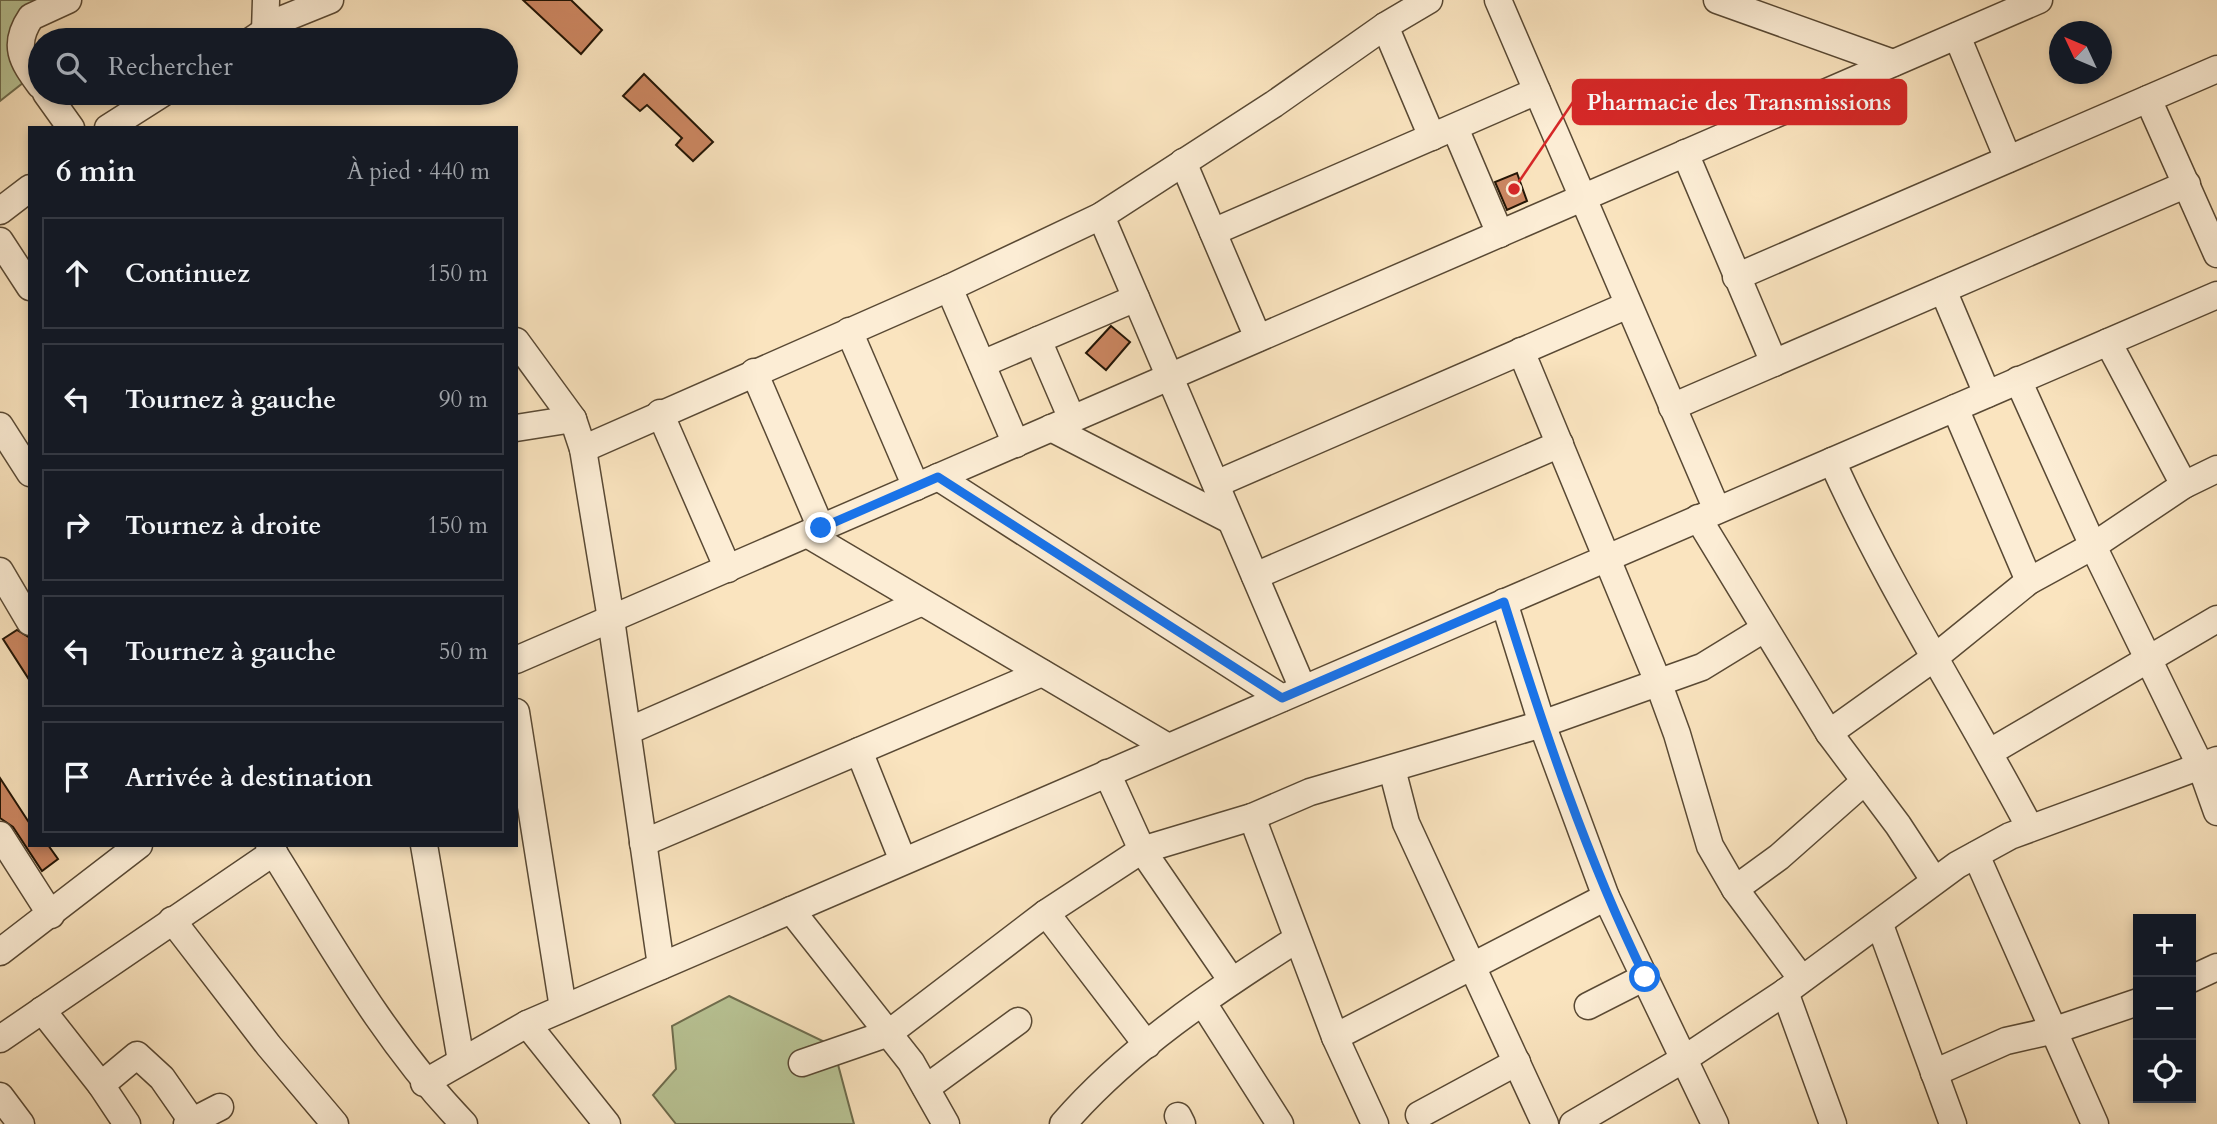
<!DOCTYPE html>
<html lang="fr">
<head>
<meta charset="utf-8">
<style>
	:root { --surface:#171b24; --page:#20242c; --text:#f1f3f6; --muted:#9ea1a6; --line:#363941 }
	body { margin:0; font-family:Cardo,serif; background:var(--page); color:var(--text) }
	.controls { position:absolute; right:21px; bottom:21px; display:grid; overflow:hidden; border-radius:0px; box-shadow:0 4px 10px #0003 }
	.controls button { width:63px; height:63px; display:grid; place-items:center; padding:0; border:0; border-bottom:2px solid var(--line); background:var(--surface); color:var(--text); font:35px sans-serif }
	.compass { position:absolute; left:2049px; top:21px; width:63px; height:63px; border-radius:50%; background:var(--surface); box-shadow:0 4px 10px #0003; rotate:314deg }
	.stop { position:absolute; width:21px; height:21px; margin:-16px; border:5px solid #1a73e8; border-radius:50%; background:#fff }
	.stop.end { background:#1a73e8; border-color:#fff; box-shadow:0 2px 7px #0008 }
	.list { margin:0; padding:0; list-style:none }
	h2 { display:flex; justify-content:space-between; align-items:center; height:91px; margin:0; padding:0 28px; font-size:30px }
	h2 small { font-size:23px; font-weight:400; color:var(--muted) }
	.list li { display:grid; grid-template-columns:46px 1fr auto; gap:21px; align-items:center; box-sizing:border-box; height:112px; margin:0 14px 14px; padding:0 14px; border:2px solid var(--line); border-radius:0px }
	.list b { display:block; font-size:26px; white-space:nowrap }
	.list em { font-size:23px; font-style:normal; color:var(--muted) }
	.icon { flex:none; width:38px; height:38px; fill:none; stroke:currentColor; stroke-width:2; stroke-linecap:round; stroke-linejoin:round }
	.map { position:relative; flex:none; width:2217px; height:1124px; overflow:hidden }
	.search { position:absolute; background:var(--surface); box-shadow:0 4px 10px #0003; left:28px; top:28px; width:490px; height:77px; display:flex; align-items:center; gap:18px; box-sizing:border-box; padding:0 24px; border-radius:38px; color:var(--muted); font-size:26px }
	.panel { position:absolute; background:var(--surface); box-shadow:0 4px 10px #0003; left:28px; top:126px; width:490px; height:721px; border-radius:0px }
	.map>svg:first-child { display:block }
	.green { fill:#b9c596; stroke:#6e6d4e; stroke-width:2 }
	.building { fill:#cb8661; stroke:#231505; stroke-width:2 }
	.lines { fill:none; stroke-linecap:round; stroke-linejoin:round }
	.minor-casing { stroke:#594934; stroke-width:29 }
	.minor { stroke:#fcedd5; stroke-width:26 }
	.route { stroke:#1a73e8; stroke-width:9 }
	.leader { fill:none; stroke:#d62828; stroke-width:2.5 }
	.callout-dot { fill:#d62828; stroke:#fcedd5; stroke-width:2.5 }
	.callout { fill:#d62828; stroke:#d62828; stroke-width:2.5 }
	.callout-label { font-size:23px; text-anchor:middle; font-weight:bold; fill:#fff }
</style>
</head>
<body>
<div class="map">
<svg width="2217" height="1124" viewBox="0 0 2217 1124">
	<rect width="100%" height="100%" fill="#fae4bf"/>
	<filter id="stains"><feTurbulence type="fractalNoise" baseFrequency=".00286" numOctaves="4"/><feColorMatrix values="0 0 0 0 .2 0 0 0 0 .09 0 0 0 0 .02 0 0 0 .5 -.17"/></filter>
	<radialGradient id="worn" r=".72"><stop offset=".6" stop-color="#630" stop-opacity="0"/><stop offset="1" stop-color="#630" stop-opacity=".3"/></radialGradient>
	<g class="green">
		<path d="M0 0H34L29 13 33 75 0 101Z"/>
		<path d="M729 996 833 1046 854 1124H676L653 1095 676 1069 672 1026Z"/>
	</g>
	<g class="building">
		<path d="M523 0H571L602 30 581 54Z"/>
		<path d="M644 74 713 142 693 161 676 145 682 138 647 105 640 111 623 96Z"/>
		<path d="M1517 173 1527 201 1507 210 1495 182Z"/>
		<path d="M1111 326 1130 342 1106 370 1086 353Z"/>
		<path d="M17 630 30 638V681L3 639Z"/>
		<path d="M0 778 30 824V845H48L58 859 42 871 13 827 0 818Z"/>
	</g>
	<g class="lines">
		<defs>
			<g id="minor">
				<path d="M1498 0 1717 510"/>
				<path d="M1717 0 1893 63"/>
				<path d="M1385 26 1432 137"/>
				<path d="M265 32 266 0"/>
				<path d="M1957 36 2008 159"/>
				<path d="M252 40 283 19 330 0"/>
				<path d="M40 85C22 61 12 45 31 17L68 0"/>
				<path d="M46 93 71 128"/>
				<path d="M2148 99 2217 254"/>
				<path d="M108 128 163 93"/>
				<path d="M1455 128 1500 234"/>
				<path d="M1685 153 1774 363"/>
				<path d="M1183 162 1258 338"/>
				<path d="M0 211 30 188"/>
				<path d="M1101 216 1303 689"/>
				<path d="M1213 232 1537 91"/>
				<path d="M0 241 30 287"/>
				<path d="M1736 277 2217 69"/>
				<path d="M949 288 1016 444"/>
				<path d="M1943 290 1987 394"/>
				<path d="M849 331 916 487"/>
				<path d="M1038 340 1072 419"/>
				<path d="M516 341 573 419 583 449 611 619 661 966"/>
				<path d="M2108 342 2184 485"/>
				<path d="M1521 351 1658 682 1677 734 1710 846 1735 889 1801 978"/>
				<path d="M982 364 1136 298"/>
				<path d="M754 372 821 528"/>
				<path d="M2018 380 2093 546 2201 767 2217 812"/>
				<path d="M1672 407 2187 184"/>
				<path d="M1955 408 2029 581"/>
				<path d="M660 413 728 569"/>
				<path d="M0 426 30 473"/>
				<path d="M516 428 573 419"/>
				<path d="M1051 428 1230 520"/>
				<path d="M583 449 949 288 1101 216 1274 104 1385 26 1429 0"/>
				<path d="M1832 461C1889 588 1965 705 2030 828"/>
				<path d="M938 477 1282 698"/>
				<path d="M1216 484 1628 305"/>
				<path d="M1698 518 1829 733 1898 825 1934 880"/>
				<path d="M807 534 1168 747"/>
				<path d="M0 571 30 622"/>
				<path d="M1255 576 1560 444"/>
				<path d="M1504 602 1542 724 1606 897 1715 1124"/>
				<path d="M516 660 2039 0"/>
				<path d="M516 712 563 1008"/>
				<path d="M628 731 920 603"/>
				<path d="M1829 733 1934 658 2029 581 2093 546 2184 485 2217 469"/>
				<path d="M859 751 903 861"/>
				<path d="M1990 752 2217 619"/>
				<path d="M1392 769 1406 823 1545 1124"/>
				<path d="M1107 773 1142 850 1232 981"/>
				<path d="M1252 817 1335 1037 1375 1124"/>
				<path d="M0 835 51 915"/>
				<path d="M643 843 1042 673"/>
				<path d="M269 845C330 942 384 1041 464 1124"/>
				<path d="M424 845 461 1061"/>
				<path d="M1976 855 2095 1124"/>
				<path d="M1735 889 1779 857 1865 781"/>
				<path d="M791 910 911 1062 946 1124"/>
				<path d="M1046 913 1147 1045"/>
				<path d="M172 920 269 1046 335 1124"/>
				<path d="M1880 925 1953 1124"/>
				<path d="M0 952 139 845"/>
				<path d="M2191 979 2217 967"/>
				<path d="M1785 992 1833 1124"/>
				<path d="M1203 1003 1280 1124"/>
				<path d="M1588 1006 1645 977"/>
				<path d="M42 1010 101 1085 127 1124"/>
				<path d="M527 1024 607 1124"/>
				<path d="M1335 1037 1606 897"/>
				<path d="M0 1039 274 852"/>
				<path d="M802 1063 889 1033 1046 913 1142 850 1252 817 1310 792 1542 724 1702 667 1764 629"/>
				<path d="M1934 1073 2006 1041 2055 1030 2138 1002"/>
				<path d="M424 1083 527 1024 2217 295"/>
				<path d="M101 1085 137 1055 162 1078 192 1121"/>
				<path d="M926 1088 1018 1021"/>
				<path d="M0 1096 21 1124"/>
				<path d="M1419 1115 1517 1062"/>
				<path d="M1178 1116 1182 1124"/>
				<path d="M187 1124 220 1107"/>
				<path d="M1063 1124C1128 1049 1214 992 1297 939"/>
				<path d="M1573 1124 1684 1059 1785 992 1957 865 2010 836 2217 760"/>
			</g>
		</defs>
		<use href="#minor" class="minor-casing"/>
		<use href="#minor" class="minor"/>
	</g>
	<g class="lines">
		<path class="route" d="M821 528 938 477 1282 698 1504 602C1544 730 1586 856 1645 977"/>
	</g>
	<path class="leader" d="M1514 189L1573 102"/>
	<circle class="callout-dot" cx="1514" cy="189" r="7"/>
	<rect class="callout" x="1573" y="80" width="333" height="44" rx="7"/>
	<g class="callout-label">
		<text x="1739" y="110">Pharmacie des Transmissions</text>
	</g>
	<rect width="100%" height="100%" filter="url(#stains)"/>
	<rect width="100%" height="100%" fill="url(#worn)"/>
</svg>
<div class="controls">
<button>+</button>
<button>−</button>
<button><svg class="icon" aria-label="locate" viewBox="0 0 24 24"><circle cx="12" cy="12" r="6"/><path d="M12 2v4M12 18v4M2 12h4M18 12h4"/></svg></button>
</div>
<svg class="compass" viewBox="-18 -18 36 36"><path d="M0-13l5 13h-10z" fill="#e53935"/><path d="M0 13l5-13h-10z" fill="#9ea1a6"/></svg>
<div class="stop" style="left:1645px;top:977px"></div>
<div class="stop end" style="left:821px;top:528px"></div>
<div class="search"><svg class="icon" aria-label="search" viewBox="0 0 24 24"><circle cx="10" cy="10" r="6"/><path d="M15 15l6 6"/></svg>Rechercher</div>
<section class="panel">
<h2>6 min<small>À pied · 440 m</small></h2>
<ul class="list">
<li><svg class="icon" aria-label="ahead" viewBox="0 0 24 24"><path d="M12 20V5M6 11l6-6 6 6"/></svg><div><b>Continuez</b></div><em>150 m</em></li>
<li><svg class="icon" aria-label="left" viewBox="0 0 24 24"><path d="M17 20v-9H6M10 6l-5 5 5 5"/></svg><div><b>Tournez à gauche</b></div><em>90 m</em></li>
<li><svg class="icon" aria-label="right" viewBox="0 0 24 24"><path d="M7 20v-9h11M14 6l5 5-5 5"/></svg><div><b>Tournez à droite</b></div><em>150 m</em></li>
<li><svg class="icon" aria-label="left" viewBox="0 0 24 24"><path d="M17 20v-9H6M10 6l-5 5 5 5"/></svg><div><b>Tournez à gauche</b></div><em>50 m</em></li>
<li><svg class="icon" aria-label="arrive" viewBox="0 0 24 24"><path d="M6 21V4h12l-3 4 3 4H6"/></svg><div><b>Arrivée à destination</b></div></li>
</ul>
</section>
</div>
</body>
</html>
